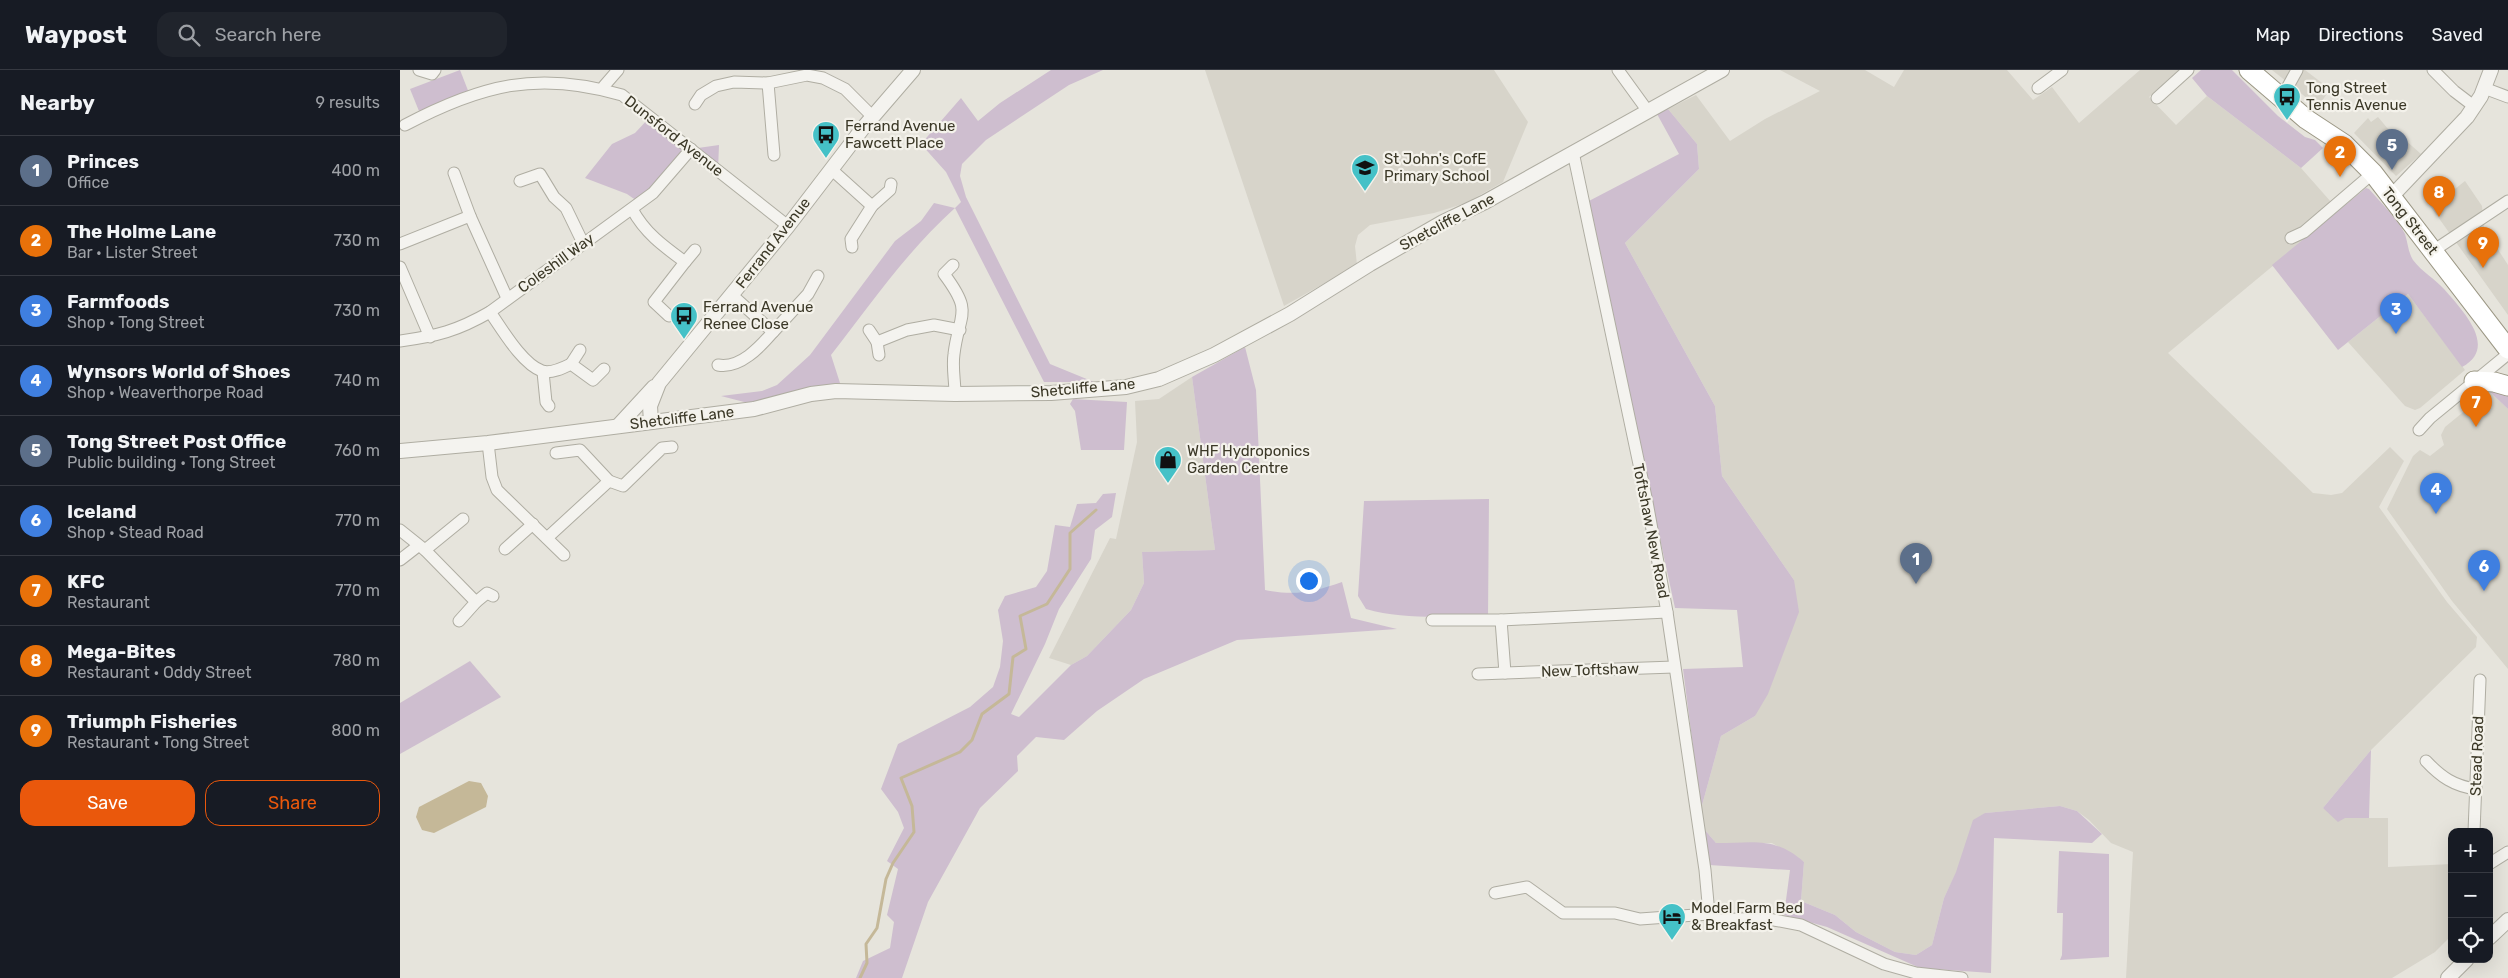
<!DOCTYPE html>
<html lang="en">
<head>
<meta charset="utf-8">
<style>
	:root { --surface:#171b24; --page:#20242c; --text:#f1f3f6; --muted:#9ea1a6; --line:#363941; --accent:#ea580c }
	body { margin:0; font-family:Rubik,sans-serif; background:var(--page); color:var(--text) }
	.controls { position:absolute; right:15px; bottom:15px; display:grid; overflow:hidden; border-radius:10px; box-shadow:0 5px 20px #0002 }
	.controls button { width:45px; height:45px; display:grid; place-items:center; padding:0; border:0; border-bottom:1px solid var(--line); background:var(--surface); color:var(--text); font:25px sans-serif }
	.you { position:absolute; left:908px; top:510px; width:18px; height:18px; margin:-12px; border:4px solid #fff; border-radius:50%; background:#1a73e8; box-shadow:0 0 0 8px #1a73e833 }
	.badge { display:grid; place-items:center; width:32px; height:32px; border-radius:50%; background:var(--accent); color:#fff; font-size:16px; font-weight:700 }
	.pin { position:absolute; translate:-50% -41px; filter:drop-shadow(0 1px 2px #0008) }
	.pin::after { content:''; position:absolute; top:26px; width:18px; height:15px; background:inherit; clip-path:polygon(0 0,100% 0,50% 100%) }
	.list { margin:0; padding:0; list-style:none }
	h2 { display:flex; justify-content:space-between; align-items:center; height:65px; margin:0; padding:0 20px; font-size:21px }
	h2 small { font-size:16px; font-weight:400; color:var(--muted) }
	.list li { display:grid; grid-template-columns:32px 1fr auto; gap:15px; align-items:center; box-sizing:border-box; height:70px; padding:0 20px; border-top:1px solid var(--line) }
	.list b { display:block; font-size:19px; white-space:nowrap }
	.list p { margin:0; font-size:16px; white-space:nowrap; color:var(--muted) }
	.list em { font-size:16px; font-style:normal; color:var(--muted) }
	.actions { display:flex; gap:10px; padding:15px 20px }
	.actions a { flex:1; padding:11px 0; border:1px solid var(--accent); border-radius:15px; text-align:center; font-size:18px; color:var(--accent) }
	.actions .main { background:var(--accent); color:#fff }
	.icon { flex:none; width:28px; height:28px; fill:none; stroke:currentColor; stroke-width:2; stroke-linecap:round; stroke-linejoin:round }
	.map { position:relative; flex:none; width:2108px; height:908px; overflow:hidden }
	header { display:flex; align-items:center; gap:30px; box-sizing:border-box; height:70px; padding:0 25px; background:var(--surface); border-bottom:1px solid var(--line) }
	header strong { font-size:24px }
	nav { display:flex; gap:28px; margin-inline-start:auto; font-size:18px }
	.search { width:350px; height:45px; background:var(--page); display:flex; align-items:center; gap:12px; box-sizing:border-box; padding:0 18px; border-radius:15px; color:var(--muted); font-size:19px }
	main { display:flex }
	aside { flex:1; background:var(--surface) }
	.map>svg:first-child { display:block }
	.built { fill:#d7d4ca }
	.green { fill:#cebecf }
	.water { fill:#c5b898 }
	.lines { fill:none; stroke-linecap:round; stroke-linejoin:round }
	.stream { stroke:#c5b898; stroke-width:3 }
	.minor-casing { stroke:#afada2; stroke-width:13 }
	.tertiary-casing { stroke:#afada2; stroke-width:16 }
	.trunk-casing { stroke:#9b9784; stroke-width:21 }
	.minor { stroke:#f4f3ef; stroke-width:11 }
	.tertiary { stroke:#f4f3ef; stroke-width:14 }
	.trunk { stroke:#fff; stroke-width:19 }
	.labels { text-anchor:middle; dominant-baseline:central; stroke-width:4.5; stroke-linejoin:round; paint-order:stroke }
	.poi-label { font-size:15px; fill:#3b3827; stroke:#f4f2eb; text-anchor:start }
	.street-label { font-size:15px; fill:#3b3827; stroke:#f4f2eb }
</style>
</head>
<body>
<header>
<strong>Waypost</strong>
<div class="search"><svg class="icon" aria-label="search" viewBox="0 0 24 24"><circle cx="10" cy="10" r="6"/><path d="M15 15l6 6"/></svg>Search here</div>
<nav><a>Map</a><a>Directions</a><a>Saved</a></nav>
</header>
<main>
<aside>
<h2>Nearby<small>9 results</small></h2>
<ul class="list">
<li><span class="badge" style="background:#5c6f8a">1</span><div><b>Princes</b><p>Office</p></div><em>400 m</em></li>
<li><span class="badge" style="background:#e8710a">2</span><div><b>The Holme Lane</b><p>Bar · Lister Street</p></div><em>730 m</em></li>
<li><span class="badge" style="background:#3f7fe0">3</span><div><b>Farmfoods</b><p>Shop · Tong Street</p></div><em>730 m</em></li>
<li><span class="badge" style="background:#3f7fe0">4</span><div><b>Wynsors World of Shoes</b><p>Shop · Weaverthorpe Road</p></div><em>740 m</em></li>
<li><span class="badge" style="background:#5c6f8a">5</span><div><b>Tong Street Post Office</b><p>Public building · Tong Street</p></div><em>760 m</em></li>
<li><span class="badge" style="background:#3f7fe0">6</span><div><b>Iceland</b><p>Shop · Stead Road</p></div><em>770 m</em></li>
<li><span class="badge" style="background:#e8710a">7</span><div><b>KFC</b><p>Restaurant</p></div><em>770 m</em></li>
<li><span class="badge" style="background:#e8710a">8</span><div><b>Mega-Bites</b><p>Restaurant · Oddy Street</p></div><em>780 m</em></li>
<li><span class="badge" style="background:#e8710a">9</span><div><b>Triumph Fisheries</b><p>Restaurant · Tong Street</p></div><em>800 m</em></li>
</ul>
<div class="actions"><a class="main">Save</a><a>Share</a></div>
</aside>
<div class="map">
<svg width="2108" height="908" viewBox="0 0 2108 908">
	<rect width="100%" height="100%" fill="#e6e4dc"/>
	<g class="built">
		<path d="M805 0H1094L1128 52 1103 112 1066 133 1034 143 970 155 958 165 955 176 957 195 884 236Z"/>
		<path d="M1380 0H1465L1494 17 1504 0H1607L1633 30 1652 17 1679 53 1740 0H1780L1749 27 1776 55 1807 26 1901 98 1939 141 1768 283 1913 423 1931 425 1942 423 1990 377 2004 391 1979 437 2047 532 2077 567 2076 577 1971 680 1923 738 1945 748H1988V797L2052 794V865L2035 882 1992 908H1726L1733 782 1711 773 1689 750 1677 741 1660 736 1585 743 1544 828 1532 875 1516 885 1495 882 1456 862 1435 845 1401 831 1404 792 1372 773H1316L1304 759 1301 739 1321 666 1355 646 1394 510 1322 406 1315 336 1225 173 1299 99 1297 74 1268 39 1296 25 1330 71 1365 49 1420 21Z"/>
		<path d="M1872 0H1905L1930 19 1918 37Z"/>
		<path d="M1978 47 1999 72 2004 69 2021 84 1996 106 1954 63 1968 48 1971 52Z"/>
		<path d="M2065 111 2082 136 2084 158 2108 195V245L2028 133 2049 113 2055 119Z"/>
		<path d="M2008 224 2065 300 2020 338 2015 340 2005 336 1948 272Z"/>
		<path d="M792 307 815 480 742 482 744 513 731 540 687 586 671 595 649 588 710 468 716 469 737 372 735 331 759 329Z"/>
		<path d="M2089 321 2108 339V599L2052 531 1987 439 2013 386 2020 380 2030 386 2044 375 2041 365 2045 357Z"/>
	</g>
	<g class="green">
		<path d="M60 0 69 23 21 46 10 19Z"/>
		<path d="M651 0H703L669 15 586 70 562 94 560 106 566 127 650 294 694 312H644L555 138C507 181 470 235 431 285L440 313 348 333 321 326 362 321 377 315 410 285 495 171 521 151 534 133 555 138 561 132 546 102 521 74 561 28 578 51 600 33Z"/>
		<path d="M1801 0H1832L1878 46 1905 67 1915 70 1923 78 1901 98 1807 26 1792 8Z"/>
		<path d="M1268 39 1297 74 1299 99 1225 173 1315 336 1322 406 1394 510 1399 542 1368 624 1355 646 1321 666 1301 739 1283 599 1343 597 1337 540 1275 538 1187 132 1279 84 1257 44Z"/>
		<path d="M250 47 291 79 319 75 318 100 291 79 240 133 227 124 185 108 212 74 235 63Z"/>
		<path d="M1966 118 1969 119C1981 133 1997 148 2005 164 2008 173 2008 182 2013 190 2022 202 2035 209 2044 219 2062 240 2099 277 2062 297L2008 224 1938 280 1872 195Z"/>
		<path d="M845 277 856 320 865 520C896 526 913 522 942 512L951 548 997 559 837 570 744 609 697 641 664 670 636 667 617 686 618 701 580 738 528 832 502 908H456L463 891 490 878 494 852 487 845 498 799 487 791 504 758 498 742 481 719 498 674 570 637 593 617 600 597 603 571 598 540 605 526 636 517 647 501 655 455 670 457 677 434 696 433 703 424 716 423 712 447 695 460 691 489 659 539 645 574 611 644 619 647 671 595 687 586 731 540 744 513 742 482 815 480 792 307Z"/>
		<path d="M2089 321 2104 322 2108 324V339Z"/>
		<path d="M673 329 727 332 724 380H681L675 341 670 334Z"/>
		<path d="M1089 429 1088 546C1048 546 1004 550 966 539L958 526 964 431Z"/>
		<path d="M70 591 101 627 0 684V633Z"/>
		<path d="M1971 680 1969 748H1945L1938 752 1923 738Z"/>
		<path d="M1660 736 1677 741 1702 764 1692 773 1594 768 1591 903 1520 898 1427 857 1384 845 1390 800 1309 795 1304 759 1316 773C1354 773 1374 766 1404 792L1401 831 1435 845 1456 862 1495 882 1516 885 1532 875 1544 828 1556 802 1573 750 1585 743Z"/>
		<path d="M1659 781 1709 784V887L1660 890 1662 885 1663 843H1657Z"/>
	</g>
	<path class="water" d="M69 711 81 713 88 726 86 737 34 763 22 760 16 747 19 737Z"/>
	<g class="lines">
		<path class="stream" d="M460 908 467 893 466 874 477 858 486 809 493 793 514 762 512 736 501 708 560 682 572 670 582 644 609 624 613 587 626 579 620 546 647 534 670 499V463L696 440"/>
		<defs>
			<g id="minor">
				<path d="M19 0 32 4 35 0"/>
				<path d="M1218 0 1247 40"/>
				<path d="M2033 0 2054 21 2075 37"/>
				<path d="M368 13 374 85"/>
				<path d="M204 16 218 0"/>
				<path d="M1638 18 1662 0"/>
				<path d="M2084 18 2108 27"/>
				<path d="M1757 28 1788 0"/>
				<path d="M1881 29 1897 0"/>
				<path d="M295 34 301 25 316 16 334 12 368 13 407 5 423 8 445 19 473 47"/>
				<path d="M5 55C81 15 138 0 222 25L388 156"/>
				<path d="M1173 82 1247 432 1267 542 1305 800 1309 844"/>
				<path d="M431 99 472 136 451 169 452 177"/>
				<path d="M54 103 70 146 107 228"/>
				<path d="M120 111 140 104 154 127 166 138 183 173"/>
				<path d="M472 136 490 120 491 114"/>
				<path d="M232 139C245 163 263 176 285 192L254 232 269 246"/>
				<path d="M1891 168 1904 162 1973 103"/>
				<path d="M0 174 70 146"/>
				<path d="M2033 181 2108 131"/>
				<path d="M285 192 295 180"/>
				<path d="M553 195 544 204C574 244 559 242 554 284 552 297 555 311 555 324"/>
				<path d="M0 197 30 267"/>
				<path d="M332 225 373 262 408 224 418 206"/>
				<path d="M90 242C102 259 122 294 142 301 151 304 163 298 171 294L193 310 204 299"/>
				<path d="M469 260 477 272 507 260 534 255 560 260"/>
				<path d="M0 271C37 266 57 261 90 242L253 123 291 79"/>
				<path d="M477 272 479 285"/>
				<path d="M171 294 180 280"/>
				<path d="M318 295C340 299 360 277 373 262"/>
				<path d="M143 302 146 332 149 336"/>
				<path d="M2019 360 2030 348 2108 284"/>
				<path d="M88 373 92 407 97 420 164 485"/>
				<path d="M156 383 180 380 209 411"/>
				<path d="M0 460 25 480 76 532 59 551"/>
				<path d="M147 468 209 411 223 416 262 378 272 377"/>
				<path d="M105 479 133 454"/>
				<path d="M25 480 63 449"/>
				<path d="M0 490 18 476"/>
				<path d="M76 532 87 523 93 526"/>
				<path d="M1032 550H1101L1267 542"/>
				<path d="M1101 550 1105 603 1274 597"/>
				<path d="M1078 604 1105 603"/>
				<path d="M2026 691C2041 707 2054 716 2076 719"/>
				<path d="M2074 762 2080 610"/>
				<path d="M2089 794 2108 782"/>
				<path d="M1095 823 1127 817 1163 843H1215L1240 849 1309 844"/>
				<path d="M1309 844 1314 850 1363 848 1401 855 1484 894 1516 903 1562 908"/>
			</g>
			<g id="tertiary">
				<path d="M1992 126 2067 47 2081 26 2091 0"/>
				<path d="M251 352 250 336 259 313 388 156 463 58 513 0"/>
				<path d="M219 355 254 317"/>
				<path d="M0 381 88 373 354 339 411 324 436 321 555 324 651 323 726 317 759 309 814 285 890 244 970 194 1043 152 1085 132 1322 0"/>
				<path d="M2089 868 2108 850"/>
				<path d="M2048 908 2067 889"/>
			</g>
			<g id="trunk">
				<path d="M1849 0 1906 49 1944 74 1973 103 2108 279"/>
				<path d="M2074 311 2094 312 2108 316"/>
			</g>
		</defs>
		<use href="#minor" class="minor-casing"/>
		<use href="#tertiary" class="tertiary-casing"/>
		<use href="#trunk" class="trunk-casing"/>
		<use href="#minor" class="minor"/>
		<use href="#tertiary" class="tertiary"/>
		<use href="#trunk" class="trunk"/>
	</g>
	<defs>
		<symbol id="bus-pin" viewBox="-11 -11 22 30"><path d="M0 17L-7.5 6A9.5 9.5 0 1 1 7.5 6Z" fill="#45c1c7" stroke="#f4f2eb"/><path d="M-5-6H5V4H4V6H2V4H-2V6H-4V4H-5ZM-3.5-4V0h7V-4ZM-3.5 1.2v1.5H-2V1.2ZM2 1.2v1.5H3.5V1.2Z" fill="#111"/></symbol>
		<symbol id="school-pin" viewBox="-11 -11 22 30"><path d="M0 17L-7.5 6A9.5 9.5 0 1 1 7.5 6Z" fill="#45c1c7" stroke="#f4f2eb"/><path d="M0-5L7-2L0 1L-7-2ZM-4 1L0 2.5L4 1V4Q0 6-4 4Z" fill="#111"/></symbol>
		<symbol id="shop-pin" viewBox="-11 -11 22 30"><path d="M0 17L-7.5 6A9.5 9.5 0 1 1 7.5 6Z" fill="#45c1c7" stroke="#f4f2eb"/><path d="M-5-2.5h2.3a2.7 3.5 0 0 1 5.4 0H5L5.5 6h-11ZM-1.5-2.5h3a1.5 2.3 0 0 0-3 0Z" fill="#111"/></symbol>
		<symbol id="hotel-pin" viewBox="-11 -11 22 30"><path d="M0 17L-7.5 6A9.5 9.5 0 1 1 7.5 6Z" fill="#45c1c7" stroke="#f4f2eb"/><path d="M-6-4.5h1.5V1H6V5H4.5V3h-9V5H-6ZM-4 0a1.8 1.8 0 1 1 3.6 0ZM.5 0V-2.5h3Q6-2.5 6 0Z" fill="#111"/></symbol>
	</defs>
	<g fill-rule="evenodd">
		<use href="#bus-pin" x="1871" y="11" width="32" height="43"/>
		<use href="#bus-pin" x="410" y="49" width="32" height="43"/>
		<use href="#school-pin" x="949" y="82" width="32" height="43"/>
		<use href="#bus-pin" x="268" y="230" width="32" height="43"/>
		<use href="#shop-pin" x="752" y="374" width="32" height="43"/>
		<use href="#hotel-pin" x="1256" y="831" width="32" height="43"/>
	</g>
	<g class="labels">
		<g class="poi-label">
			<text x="1906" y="18">Tong Street<tspan x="1906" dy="17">Tennis Avenue</tspan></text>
			<text x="445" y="56">Ferrand Avenue<tspan x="445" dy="17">Fawcett Place</tspan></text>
			<text x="984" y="89">St John's CofE<tspan x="984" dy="17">Primary School</tspan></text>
			<text x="303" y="237">Ferrand Avenue<tspan x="303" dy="17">Renee Close</tspan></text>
			<text x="787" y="381">WHF Hydroponics<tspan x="787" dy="17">Garden Centre</tspan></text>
			<text x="1291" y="838">Model Farm Bed<tspan x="1291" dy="17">&amp; Breakfast</tspan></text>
		</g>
		<g class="street-label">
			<text transform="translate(274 66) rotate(38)">Dunsford Avenue</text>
			<text transform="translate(2010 151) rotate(52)">Tong Street</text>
			<text transform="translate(1047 152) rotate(-28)">Shetcliffe Lane</text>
			<text transform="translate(373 173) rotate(-52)">Ferrand Avenue</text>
			<text transform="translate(156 193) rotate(-36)">Coleshill Way</text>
			<text transform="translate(683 318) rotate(-5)">Shetcliffe Lane</text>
			<text transform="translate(282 348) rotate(-7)">Shetcliffe Lane</text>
			<text transform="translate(1251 461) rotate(79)">Toftshaw New Road</text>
			<text transform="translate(1190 600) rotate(-2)">New Toftshaw</text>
			<text transform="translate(2077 686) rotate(-88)">Stead Road</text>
		</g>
	</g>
</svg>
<div class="controls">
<button>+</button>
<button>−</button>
<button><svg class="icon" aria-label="locate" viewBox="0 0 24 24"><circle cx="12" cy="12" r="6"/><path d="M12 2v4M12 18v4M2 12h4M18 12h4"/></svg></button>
</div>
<div class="you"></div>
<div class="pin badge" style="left:1516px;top:514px;background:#5c6f8a">1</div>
<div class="pin badge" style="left:1940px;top:107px;background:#e8710a">2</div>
<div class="pin badge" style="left:1996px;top:264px;background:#3f7fe0">3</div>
<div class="pin badge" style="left:2036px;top:444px;background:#3f7fe0">4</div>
<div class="pin badge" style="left:1992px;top:100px;background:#5c6f8a">5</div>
<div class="pin badge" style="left:2084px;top:521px;background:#3f7fe0">6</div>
<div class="pin badge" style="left:2076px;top:357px;background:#e8710a">7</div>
<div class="pin badge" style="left:2039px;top:147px;background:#e8710a">8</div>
<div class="pin badge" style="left:2083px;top:198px;background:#e8710a">9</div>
</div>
</main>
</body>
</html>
